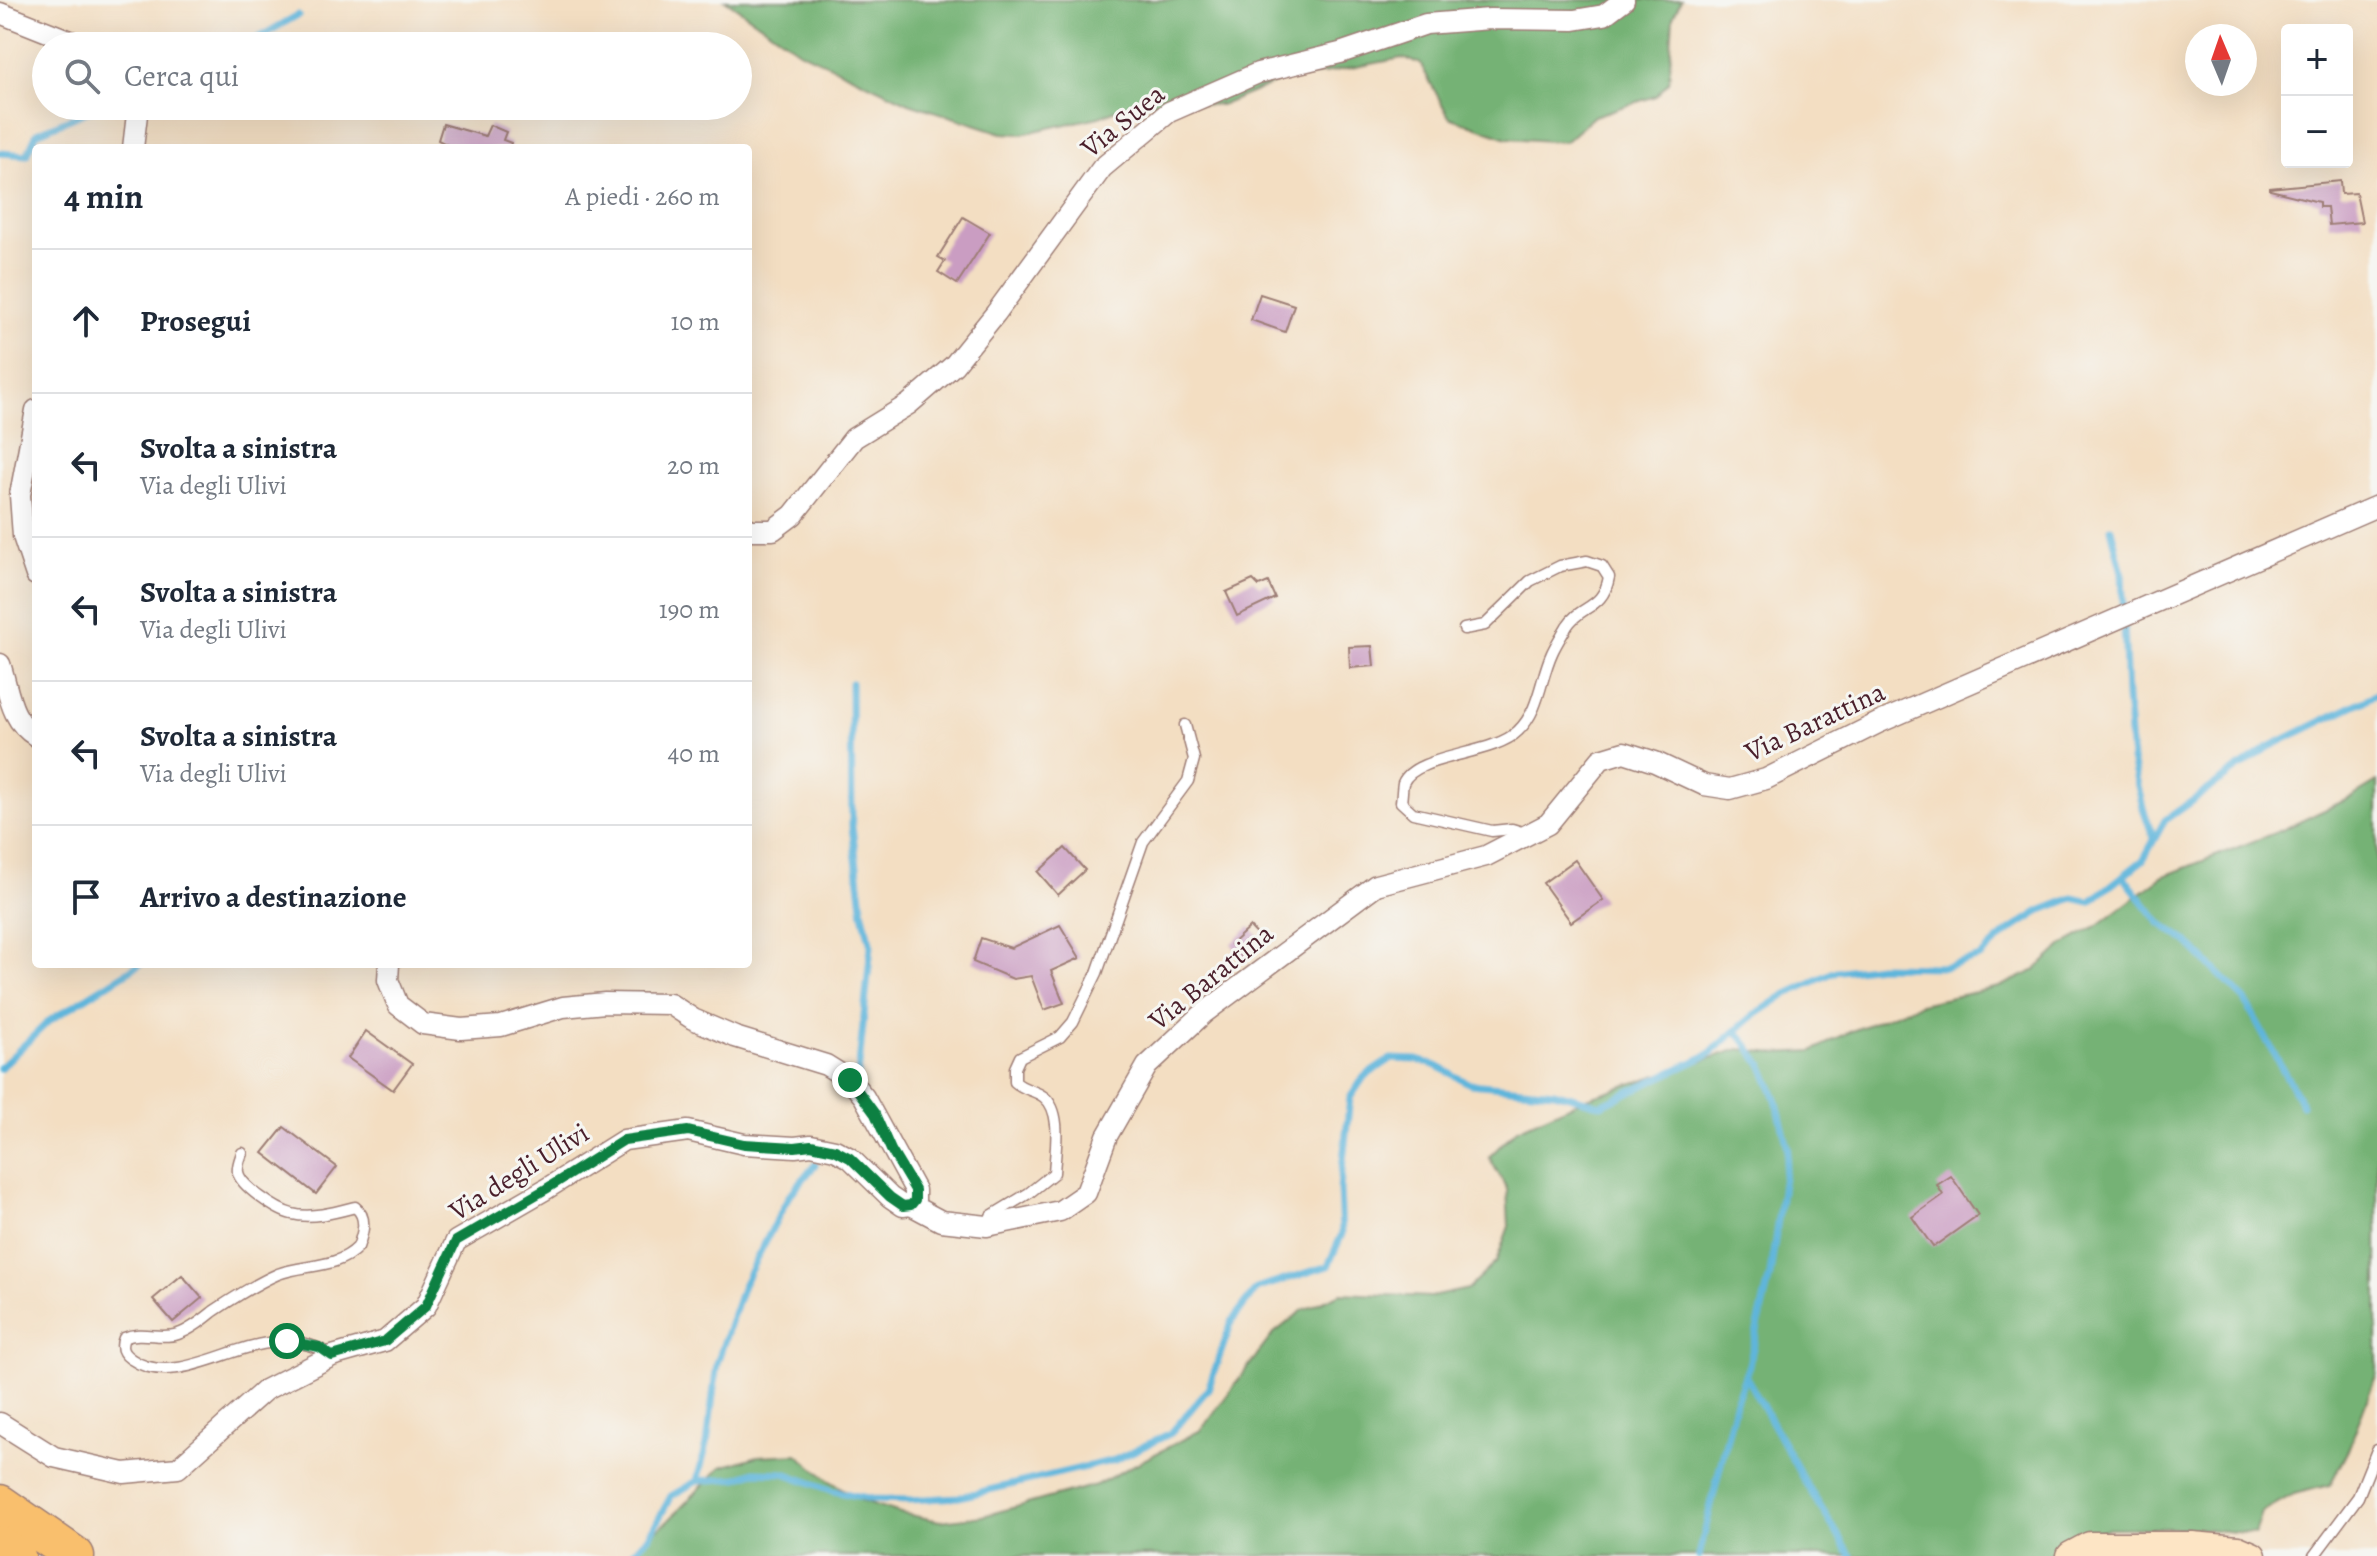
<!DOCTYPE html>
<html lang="it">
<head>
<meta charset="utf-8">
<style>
	:root { --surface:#fff; --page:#f6f6f7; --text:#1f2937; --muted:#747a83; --line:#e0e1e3 }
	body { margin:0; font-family:Alegreya,serif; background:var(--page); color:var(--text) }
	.controls { position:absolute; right:24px; top:24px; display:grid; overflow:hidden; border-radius:8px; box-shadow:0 8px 32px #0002 }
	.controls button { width:72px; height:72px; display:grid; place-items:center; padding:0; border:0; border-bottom:2px solid var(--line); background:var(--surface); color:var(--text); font:40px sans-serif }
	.compass { position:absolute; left:2185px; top:24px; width:72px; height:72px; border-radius:50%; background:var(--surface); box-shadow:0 8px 32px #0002; rotate:358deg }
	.stop { position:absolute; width:24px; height:24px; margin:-18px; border:6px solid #0b8043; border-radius:50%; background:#fff }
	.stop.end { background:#0b8043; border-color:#fff; box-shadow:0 2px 8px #0008 }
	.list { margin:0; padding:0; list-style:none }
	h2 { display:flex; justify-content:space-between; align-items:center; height:104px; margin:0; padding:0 32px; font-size:34px }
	h2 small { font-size:26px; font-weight:400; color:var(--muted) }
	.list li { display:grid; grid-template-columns:52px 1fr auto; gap:24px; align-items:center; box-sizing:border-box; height:144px; padding:0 32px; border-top:2px solid var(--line) }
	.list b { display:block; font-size:30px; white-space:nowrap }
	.list p { margin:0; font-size:26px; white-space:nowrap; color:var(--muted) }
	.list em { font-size:26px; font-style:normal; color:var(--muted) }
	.icon { flex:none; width:44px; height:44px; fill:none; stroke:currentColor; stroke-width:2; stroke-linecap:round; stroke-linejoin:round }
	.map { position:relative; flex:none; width:2377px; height:1556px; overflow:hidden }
	.search { position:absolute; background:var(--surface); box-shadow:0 8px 32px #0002; left:32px; top:32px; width:720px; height:88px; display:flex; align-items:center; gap:20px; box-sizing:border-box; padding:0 28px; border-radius:44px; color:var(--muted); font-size:30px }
	.panel { position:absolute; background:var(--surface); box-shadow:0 8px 32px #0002; left:32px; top:144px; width:720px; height:824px; border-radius:8px }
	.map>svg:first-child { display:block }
	.forest { fill:#74b274; stroke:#5f6850; stroke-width:2 }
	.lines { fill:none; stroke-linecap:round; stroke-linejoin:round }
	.stream { stroke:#5fb5db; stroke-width:7 }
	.building { fill:#ca9dc2 }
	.lane-casing { stroke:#9e7e76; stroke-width:13 }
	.street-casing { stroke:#9e7e76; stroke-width:23 }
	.secondary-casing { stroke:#9e7e76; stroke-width:31 }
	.highway-casing { stroke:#9e7e76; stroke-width:41 }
	.lane { stroke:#fff; stroke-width:10 }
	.street { stroke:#fff; stroke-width:20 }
	.secondary { stroke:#fde5c5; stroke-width:28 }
	.highway { stroke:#f9bf6d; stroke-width:38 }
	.route { stroke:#0b8043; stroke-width:10 }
	.labels { text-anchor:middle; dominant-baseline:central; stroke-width:6; stroke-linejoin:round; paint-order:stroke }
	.street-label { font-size:28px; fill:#4a1f2b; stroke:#f6f6f2 }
</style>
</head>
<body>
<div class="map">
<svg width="2377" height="1556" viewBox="0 0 2377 1556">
	<rect width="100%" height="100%" fill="#f6f6f2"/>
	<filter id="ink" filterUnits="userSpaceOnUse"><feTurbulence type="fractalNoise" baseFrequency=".0125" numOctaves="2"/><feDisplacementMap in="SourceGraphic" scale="16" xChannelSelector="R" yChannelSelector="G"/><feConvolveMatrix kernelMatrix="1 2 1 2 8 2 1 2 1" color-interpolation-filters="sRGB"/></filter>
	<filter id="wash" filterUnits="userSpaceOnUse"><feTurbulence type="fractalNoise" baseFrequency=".006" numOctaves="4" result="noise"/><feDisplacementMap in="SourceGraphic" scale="32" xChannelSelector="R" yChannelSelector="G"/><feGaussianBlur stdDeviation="1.8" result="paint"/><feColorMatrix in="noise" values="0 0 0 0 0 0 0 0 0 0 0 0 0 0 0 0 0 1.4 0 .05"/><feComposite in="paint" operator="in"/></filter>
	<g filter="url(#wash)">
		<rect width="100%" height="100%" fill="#f3dec2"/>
		<g class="forest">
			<path d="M725 0H1681L1673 17 1669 82 1656 96 1594 116 1565 142 1507 138 1449 117 1420 63 1402 58 1278 82 1222 105 1136 102 1099 117 1021 134 1002 133 909 103 801 52Z"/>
			<path d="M2377 782V1373L2348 1450 2330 1485 2294 1494 2262 1512 2255 1534 2195 1528H2108L2045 1556H638L640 1544 668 1521 721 1467 758 1456 797 1454 827 1479 861 1500 900 1513 940 1521 983 1516 1096 1485 1201 1430 1273 1334 1303 1310 1341 1293 1431 1297 1468 1289 1496 1262 1509 1226 1507 1189 1489 1157 1517 1129 1587 1098 1739 1049 1775 1053 1813 1051 1847 1033 1920 1004 1999 987 2034 971 2063 945 2097 926 2162 877 2282 830 2352 797Z"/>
		</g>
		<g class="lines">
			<g class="stream">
				<path d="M244 46 298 15"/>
				<path d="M0 153 27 155 37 133 100 106"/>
				<path d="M2111 528 2122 573 2127 697 2132 760 2143 808 2154 839"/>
				<path d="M851 683 852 827 863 914 871 946 858 1075"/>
				<path d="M2123 876 2160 923 2186 941 2245 1000 2302 1105"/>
				<path d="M0 1068 49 1021 140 964"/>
				<path d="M1745 1375 1805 1482 1851 1556"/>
				<path d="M697 1481 707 1444 717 1363 743 1285 789 1196 815 1165"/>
				<path d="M629 1556 649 1537 671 1496 697 1481 738 1478 754 1472 784 1473 834 1491 872 1499 911 1500 959 1497 1115 1460 1171 1433 1208 1389 1232 1321 1256 1289 1328 1266 1342 1234 1340 1188 1350 1098 1364 1077 1391 1059 1417 1060 1437 1066 1470 1084 1554 1092 1601 1105 1708 1055 1752 1017 1785 995 1834 972 1879 966 1946 967 1980 957 2008 932 2040 911 2073 898 2090 902 2143 860 2165 820 2267 748 2377 694"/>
				<path d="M1699 1556 1735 1404 1749 1365 1770 1275 1788 1148 1776 1099 1763 1066 1737 1031"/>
			</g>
		</g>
		<g id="blocks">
			<g class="building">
				<path d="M443 124 485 136 490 125 506 132 503 140 511 143 510 148H444L446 144 438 140Z"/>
				<path d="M2340 181 2341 194 2356 193 2362 222 2329 225 2327 207H2319V202L2270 190V188Z"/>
				<path d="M963 217 990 233 957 284 938 272 945 261 938 257Z"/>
				<path d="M1260 294 1294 305 1285 332 1251 320Z"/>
				<path d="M1253 580 1259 586 1268 582 1275 598 1237 616 1226 592Z"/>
				<path d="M1372 646 1374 666 1350 668 1349 647Z"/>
				<path d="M1065 848 1085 870 1058 895 1038 872Z"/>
				<path d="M1575 860 1603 900 1571 922 1543 883Z"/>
				<path d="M1060 925 1080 958 1051 971 1064 1003 1044 1010 1031 976 1013 979 973 962 981 938 1011 948Z"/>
				<path d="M1250 927 1265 943 1245 960 1231 944Z"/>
				<path d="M366 1031 412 1064 393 1090 348 1058Z"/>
				<path d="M284 1127 337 1167 316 1194 263 1153Z"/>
				<path d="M1951 1176 1978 1215 1933 1247 1912 1217 1943 1195 1937 1185Z"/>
				<path d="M182 1275 202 1298 173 1322 153 1299Z"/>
			</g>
		</g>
	</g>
	<g filter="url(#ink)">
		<use href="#blocks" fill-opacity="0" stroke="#9e7e76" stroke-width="2"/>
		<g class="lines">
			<defs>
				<g id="lane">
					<path d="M1464 629 1485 625 1530 581 1560 566 1587 561 1602 566 1609 577C1603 610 1581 604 1567 626 1562 635 1556 644 1552 653 1540 679 1540 710 1518 731 1493 756 1415 754 1403 783 1402 788 1402 796 1401 802L1413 813 1492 831 1512 829 1525 833"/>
					<path d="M242 1153C240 1159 237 1165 238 1172 240 1186 278 1211 292 1214 312 1219 336 1212 355 1207 368 1217 363 1233 358 1247 337 1269 304 1264 278 1274 255 1284 235 1297 214 1311 204 1319 191 1330 178 1334 160 1340 142 1330 124 1338 120 1347 122 1353 131 1359 171 1387 226 1348 268 1343 291 1339 313 1343 332 1356"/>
					<path d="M989 1223 991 1216 1029 1193 1054 1173C1055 1151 1063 1112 1044 1097 1035 1090 1024 1090 1015 1082V1068L1020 1057 1060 1037 1073 1022 1097 973 1143 842 1188 781 1194 759 1185 725"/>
					<path d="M2314 1556 2358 1497 2377 1450"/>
				</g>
				<g id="street">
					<path d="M0 13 83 46"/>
					<path d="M133 148 138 106"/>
					<path d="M36 410 20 495 23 536 36 575"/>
					<path d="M748 528 750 530H773L793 515 854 438 909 404 954 365 996 313 1102 168 1169 112 1258 73 1340 53 1426 24 1490 19 1574 20 1604 15 1624 0"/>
					<path d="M0 664C9 691 10 721 36 736"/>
					<path d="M911 1205 941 1221 987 1226 1060 1211 1086 1193 1107 1136 1147 1066 1204 1013 1376 885 1486 856 1548 824 1601 759 1624 752 1655 762 1704 785 1730 789 1766 779 1878 723 2377 506"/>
					<path d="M0 1423 54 1457 124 1473 178 1468 265 1390 332 1356 385 1341 426 1306 456 1241 546 1189 624 1140 688 1131 744 1144 795 1147 811 1145 835 1150 850 1158 890 1197 903 1206 911 1205 915 1200V1190L864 1097 850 1080 826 1065 735 1037 693 1019 670 1004 605 1003 563 1007 501 1026 461 1029 423 1024 398 1005 388 980 389 964"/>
				</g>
				<path id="secondary" d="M2071 1556 2090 1546H2192L2238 1550 2252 1556"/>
				<g id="highway">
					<path d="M0 1504 75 1556"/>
					<path d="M0 1545 16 1556"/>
				</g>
			</defs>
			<use href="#lane" class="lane-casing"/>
			<use href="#street" class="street-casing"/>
			<use href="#secondary" class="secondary-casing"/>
			<use href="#highway" class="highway-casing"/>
			<use href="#lane" class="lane"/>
			<use href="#street" class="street"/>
			<use href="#secondary" class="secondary"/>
			<use href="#highway" class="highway"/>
		</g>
	</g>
	<g class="lines" filter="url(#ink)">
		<path class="route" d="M287 1341 319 1347 332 1356 385 1341 426 1306 456 1241 546 1189 624 1140 688 1131 744 1144 795 1147 811 1145 835 1150 850 1158 890 1197 903 1206 911 1205 915 1200V1190L891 1150 875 1114 850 1080"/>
	</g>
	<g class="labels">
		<g class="street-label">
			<text transform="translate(1123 121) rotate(-39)">Via Suea</text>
			<text transform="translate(1815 722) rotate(-25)">Via Barattina</text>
			<text transform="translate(1211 977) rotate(-39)">Via Barattina</text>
			<text transform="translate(519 1172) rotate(-32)">Via degli Ulivi</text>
		</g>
	</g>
</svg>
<div class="controls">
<button>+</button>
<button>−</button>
</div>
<svg class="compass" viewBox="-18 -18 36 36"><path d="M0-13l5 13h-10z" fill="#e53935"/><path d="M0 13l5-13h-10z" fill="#747a83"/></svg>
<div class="stop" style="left:287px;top:1341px"></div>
<div class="stop end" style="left:850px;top:1080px"></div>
<div class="search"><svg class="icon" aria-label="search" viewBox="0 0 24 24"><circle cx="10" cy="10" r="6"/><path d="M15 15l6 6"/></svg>Cerca qui</div>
<section class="panel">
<h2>4 min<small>A piedi · 260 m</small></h2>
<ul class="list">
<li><svg class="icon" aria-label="ahead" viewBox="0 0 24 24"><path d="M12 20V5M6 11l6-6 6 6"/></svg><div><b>Prosegui</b></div><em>10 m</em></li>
<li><svg class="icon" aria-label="left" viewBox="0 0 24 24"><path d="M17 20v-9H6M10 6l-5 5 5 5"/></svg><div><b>Svolta a sinistra</b><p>Via degli Ulivi</p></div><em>20 m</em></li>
<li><svg class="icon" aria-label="left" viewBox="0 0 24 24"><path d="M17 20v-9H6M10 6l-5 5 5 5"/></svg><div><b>Svolta a sinistra</b><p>Via degli Ulivi</p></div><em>190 m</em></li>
<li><svg class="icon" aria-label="left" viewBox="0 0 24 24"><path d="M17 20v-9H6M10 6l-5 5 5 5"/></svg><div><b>Svolta a sinistra</b><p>Via degli Ulivi</p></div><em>40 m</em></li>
<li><svg class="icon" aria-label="arrive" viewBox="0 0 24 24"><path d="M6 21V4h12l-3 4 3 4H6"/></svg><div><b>Arrivo a destinazione</b></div></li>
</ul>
</section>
</div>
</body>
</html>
